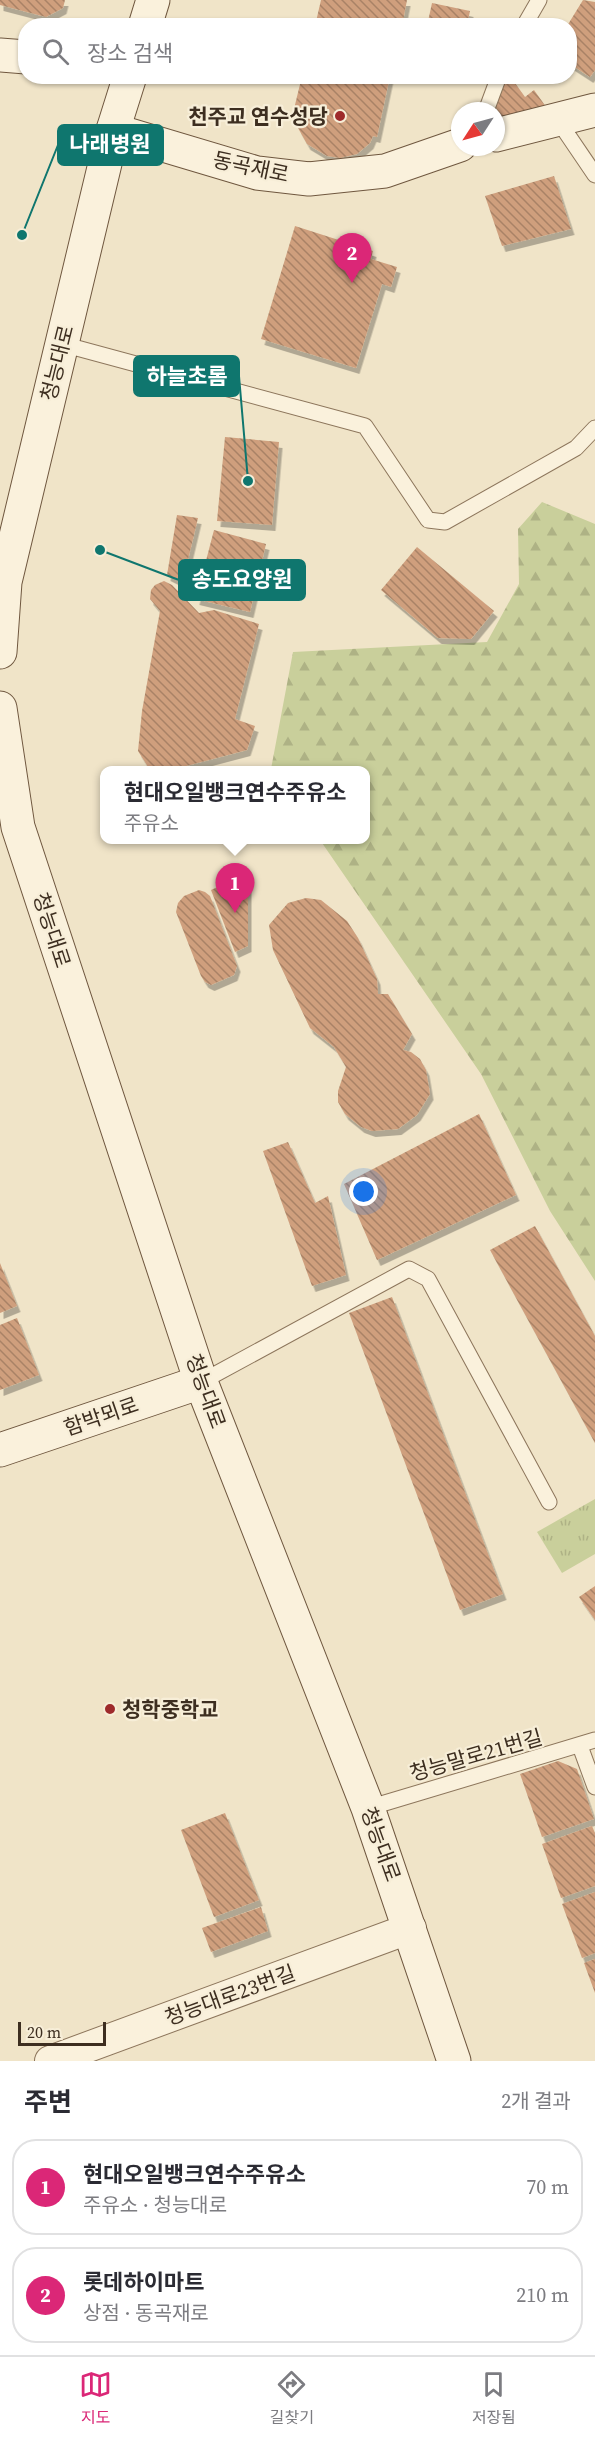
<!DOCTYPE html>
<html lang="ko">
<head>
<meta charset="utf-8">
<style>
	:root { --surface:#fff; --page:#f2f2f3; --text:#2b2b33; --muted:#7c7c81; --line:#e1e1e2; --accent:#db2777 }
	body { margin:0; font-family:"Source Serif 4","Noto Sans KR",serif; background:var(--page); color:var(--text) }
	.compass { position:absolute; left:451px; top:102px; width:54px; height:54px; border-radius:50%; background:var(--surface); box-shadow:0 2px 4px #0004; rotate:234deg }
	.scale { position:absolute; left:18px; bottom:15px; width:88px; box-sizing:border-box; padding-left:6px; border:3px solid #3d2e20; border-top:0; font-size:16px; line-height:21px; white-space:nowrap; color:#3d2e20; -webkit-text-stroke:4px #f7eed8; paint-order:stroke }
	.you { position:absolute; left:364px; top:1192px; width:21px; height:21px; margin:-15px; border:4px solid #fff; border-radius:50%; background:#1a73e8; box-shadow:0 0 0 9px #1a73e833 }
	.badge { display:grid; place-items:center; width:39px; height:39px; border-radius:50%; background:var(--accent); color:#fff; font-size:20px; font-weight:700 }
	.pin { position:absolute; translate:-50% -50px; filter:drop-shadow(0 2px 3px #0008) }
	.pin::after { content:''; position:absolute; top:32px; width:21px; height:18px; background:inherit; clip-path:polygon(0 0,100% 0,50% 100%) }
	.popup { position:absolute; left:100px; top:766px; width:270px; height:78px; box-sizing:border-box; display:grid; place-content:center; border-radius:12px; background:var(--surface); filter:drop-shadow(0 2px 4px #0005); font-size:20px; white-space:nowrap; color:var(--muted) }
	.popup b { font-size:22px; color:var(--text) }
	.popup::after { content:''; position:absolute; left:50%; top:100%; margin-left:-12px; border:12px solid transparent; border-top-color:var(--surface) }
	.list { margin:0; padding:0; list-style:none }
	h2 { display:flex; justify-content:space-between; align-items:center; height:78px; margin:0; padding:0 24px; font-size:26px }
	h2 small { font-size:20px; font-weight:400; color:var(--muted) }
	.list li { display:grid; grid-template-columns:39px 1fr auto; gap:18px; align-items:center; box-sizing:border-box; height:96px; margin:0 12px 12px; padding:0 12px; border:2px solid var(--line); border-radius:24px }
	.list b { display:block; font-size:22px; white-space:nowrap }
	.list p { margin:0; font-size:20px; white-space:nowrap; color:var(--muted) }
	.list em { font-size:20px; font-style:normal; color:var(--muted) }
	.icon { flex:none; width:33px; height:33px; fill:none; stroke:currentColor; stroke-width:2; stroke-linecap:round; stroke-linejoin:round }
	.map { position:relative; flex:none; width:595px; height:2061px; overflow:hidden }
	.search { position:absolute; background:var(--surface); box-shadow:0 2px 4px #0004; left:18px; right:18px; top:18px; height:66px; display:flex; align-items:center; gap:15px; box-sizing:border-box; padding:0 21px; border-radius:24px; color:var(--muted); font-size:22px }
	.sheet { height:294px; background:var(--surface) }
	nav { display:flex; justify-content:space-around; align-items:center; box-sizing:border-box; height:84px; border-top:2px solid var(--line); background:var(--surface); font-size:16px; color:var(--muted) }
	nav a { display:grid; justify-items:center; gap:3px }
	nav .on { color:var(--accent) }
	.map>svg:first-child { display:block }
	.forest { fill:url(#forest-firs) }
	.park { fill:url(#park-tufts) }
	.building { fill:url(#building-back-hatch); filter:url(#shadow) }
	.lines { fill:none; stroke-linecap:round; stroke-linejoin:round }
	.lane-casing { stroke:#8d765c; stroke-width:17 }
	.street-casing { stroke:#8d765c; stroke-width:32 }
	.secondary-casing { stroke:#6f573f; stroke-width:35 }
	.lane { stroke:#faf1dc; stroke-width:15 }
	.street { stroke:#faf1dc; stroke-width:30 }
	.secondary { stroke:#faf1dc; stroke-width:33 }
	.poi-dot { fill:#9e2a2b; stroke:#f7eed8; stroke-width:2 }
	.labels { text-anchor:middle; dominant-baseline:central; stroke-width:4.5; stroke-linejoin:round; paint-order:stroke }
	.poi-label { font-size:21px; font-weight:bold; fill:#3d2e20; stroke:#f7eed8; text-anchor:end }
	.street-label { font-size:21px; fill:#3d2e20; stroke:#f7eed8 }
	.leader { fill:none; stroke:#0f766e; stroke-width:2 }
	.callout-dot { fill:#0f766e; stroke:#f7eed8; stroke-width:2 }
	.callout { fill:#0f766e; stroke:#0f766e; stroke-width:2 }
	.callout-label { font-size:22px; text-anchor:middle; font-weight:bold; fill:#fff }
</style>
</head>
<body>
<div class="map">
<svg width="595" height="2061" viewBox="0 0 595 2061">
	<defs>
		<pattern id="forest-firs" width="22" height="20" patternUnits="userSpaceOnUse" patternTransform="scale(1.5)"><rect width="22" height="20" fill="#c9cf9b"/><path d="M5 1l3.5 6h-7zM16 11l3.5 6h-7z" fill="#aeb285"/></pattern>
		<pattern id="park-tufts" width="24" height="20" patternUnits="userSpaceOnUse" patternTransform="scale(1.5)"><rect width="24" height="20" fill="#c9cf9b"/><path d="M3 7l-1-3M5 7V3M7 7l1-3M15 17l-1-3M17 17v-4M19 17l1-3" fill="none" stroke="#aeb285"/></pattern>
		<pattern id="building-back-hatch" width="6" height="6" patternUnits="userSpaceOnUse" patternTransform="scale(1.5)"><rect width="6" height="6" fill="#cf9f7d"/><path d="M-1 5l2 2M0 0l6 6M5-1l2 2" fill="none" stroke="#a98266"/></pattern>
		<filter id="shadow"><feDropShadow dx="3.5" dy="6" stdDeviation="0" flood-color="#0004"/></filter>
	</defs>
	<rect width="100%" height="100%" fill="#f0e4c8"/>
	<path class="forest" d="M542 502 595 524V1281L550 1211 481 1074 320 840H366V770L271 769 293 652 487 642 519 584 518 529Z"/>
	<path class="park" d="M595 1499V1554L562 1573 537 1532Z"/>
	<g class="building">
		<path d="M0 0H65L63 8 46 17 0 5Z"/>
		<path d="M321 0H407L402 26H315Z"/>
		<path d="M583 0 595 2V70L590 77 570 64V26H567Z"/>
		<path d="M432 3 470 11 467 26H427Z"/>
		<path d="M302 76H390L377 137 373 136 370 143 357 154 340 158 327 156 307 144 298 128 299 111 294 109Z"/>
		<path d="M506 76H510L525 97 534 90 549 111 509 125 495 107Z"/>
		<path d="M554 176 571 229 502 246 485 196Z"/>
		<path d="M295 226 373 251 371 259 397 267 391 287 382 284 356 368 261 339Z"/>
		<path d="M225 437 279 442 272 525 217 521Z"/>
		<path d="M177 515 198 518 187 564V585L167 575Z"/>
		<path d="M214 530 266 544 250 612 196 599Z"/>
		<path d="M417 547 494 611 471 639 438 638 381 590Z"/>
		<path d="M164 581 172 585 199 613 214 610 259 624 235 719 255 726 247 750 171 770H150L138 751 142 711 160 611 150 599 151 590 155 585Z"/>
		<path d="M248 873V946L235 952 211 890Z"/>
		<path d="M199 890 205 892 210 896 237 966 234 975 211 985 205 982 201 976 176 912 178 903 184 896Z"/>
		<path d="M306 898 321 900 347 921 358 938 377 979 378 994H388L412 1034 403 1050 411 1052 420 1059 426 1070 430 1094 417 1115 398 1129 372 1131 361 1127 345 1114 338 1102V1091L346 1067 334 1047 310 1028 273 950 269 925 288 903Z"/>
		<path d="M479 1114 516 1195 377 1260 344 1184Z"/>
		<path d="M288 1142 315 1203 328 1196 346 1275 312 1286 263 1151Z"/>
		<path d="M535 1226 595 1336V1443L490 1250Z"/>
		<path d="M0 1263 17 1306 0 1313Z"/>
		<path d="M392 1297 503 1594 460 1610 349 1313Z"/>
		<path d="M17 1318 39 1375 0 1390V1325Z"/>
		<path d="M595 1586V1620L579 1597Z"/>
		<path d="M558 1761 577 1769 594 1819 542 1837 520 1774Z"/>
		<path d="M225 1813 259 1900 214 1917 181 1830Z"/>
		<path d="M592 1826 595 1833V1886L561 1898 542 1844Z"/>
		<path d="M595 1892V1953L582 1958 562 1904Z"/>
		<path d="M261 1907 268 1931 211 1952 202 1928Z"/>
		<path d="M595 1959V1993L584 1963Z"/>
	</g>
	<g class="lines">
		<defs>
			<g id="lane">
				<path d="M524 26 539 0"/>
				<path d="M486 111 499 76"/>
				<path d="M557 119 595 175"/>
				<path d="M62 344 365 426 428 520 445 522 576 448 595 428"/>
				<path d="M201 1382 409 1269 428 1279 549 1502"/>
				<path d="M580 1746 595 1787"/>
				<path d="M368 1808 595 1740"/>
			</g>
			<path id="street" d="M50 2061 411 1928"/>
			<g id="secondary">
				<path d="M145 26 153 0"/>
				<path d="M0 55 26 57"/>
				<path d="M113 130 257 173 309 179 385 171 460 145"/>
				<path d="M496 135 595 110"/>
				<path d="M0 652 5 582 113 130 130 76"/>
				<path d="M0 708 18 827 201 1382 368 1808 454 2061"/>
				<path d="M0 1450 201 1382"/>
			</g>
		</defs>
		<use href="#lane" class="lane-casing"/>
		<use href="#street" class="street-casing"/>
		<use href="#secondary" class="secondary-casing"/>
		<use href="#lane" class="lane"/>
		<use href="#street" class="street"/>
		<use href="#secondary" class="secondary"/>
	</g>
	<g class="poi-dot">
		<circle cx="340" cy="116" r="6"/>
		<circle cx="110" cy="1709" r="6"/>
	</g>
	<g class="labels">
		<g class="poi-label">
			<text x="328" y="116">천주교 연수성당</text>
			<text x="122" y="1709" text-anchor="start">청학중학교</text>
		</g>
		<g class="street-label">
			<text transform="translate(251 167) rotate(12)">동곡재로</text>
			<text transform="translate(57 363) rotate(-76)">청능대로</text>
			<text transform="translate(52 930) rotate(72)">청능대로</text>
			<text transform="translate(206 1391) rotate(70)">청능대로</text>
			<text transform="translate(101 1416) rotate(-19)">함박뫼로</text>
			<text transform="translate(476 1755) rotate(-16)">청능말로21번길</text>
			<text transform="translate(381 1844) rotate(70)">청능대로</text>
			<text transform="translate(230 1995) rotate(-20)">청능대로23번길</text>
		</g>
	</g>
	<path class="leader" d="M22 235L58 145M248 481L239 376M100 550L179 580"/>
	<g class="callout-dot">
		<circle cx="22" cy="235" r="6"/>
		<circle cx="248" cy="481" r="6"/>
		<circle cx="100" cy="550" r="6"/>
	</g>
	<g class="callout">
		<rect x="58" y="125" width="105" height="40" rx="6"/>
		<rect x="134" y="356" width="105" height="40" rx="6"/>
		<rect x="179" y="560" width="126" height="40" rx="6"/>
	</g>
	<g class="callout-label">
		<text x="110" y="152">나래병원</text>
		<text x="187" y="384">하늘초롬</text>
		<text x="242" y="587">송도요양원</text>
	</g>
</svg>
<svg class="compass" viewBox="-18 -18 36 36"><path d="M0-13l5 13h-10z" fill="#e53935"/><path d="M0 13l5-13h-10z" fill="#7c7c81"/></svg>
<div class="scale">20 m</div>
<div class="you"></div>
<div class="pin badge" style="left:235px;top:913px">1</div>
<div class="popup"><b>현대오일뱅크연수주유소</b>주유소</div>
<div class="pin badge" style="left:352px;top:283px">2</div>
<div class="search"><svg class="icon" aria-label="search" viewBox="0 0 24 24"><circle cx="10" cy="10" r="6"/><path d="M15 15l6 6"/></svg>장소 검색</div>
</div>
<section class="sheet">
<h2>주변<small>2개 결과</small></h2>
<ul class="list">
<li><span class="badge">1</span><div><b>현대오일뱅크연수주유소</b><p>주유소 · 청능대로</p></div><em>70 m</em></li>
<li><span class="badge">2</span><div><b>롯데하이마트</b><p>상점 · 동곡재로</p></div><em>210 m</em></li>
</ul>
</section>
<nav>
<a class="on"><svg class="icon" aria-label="map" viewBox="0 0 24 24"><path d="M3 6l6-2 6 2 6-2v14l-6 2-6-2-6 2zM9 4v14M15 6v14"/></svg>지도</a>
<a><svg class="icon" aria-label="directions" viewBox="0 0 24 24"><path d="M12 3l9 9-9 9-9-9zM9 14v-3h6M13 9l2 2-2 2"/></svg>길찾기</a>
<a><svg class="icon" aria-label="saved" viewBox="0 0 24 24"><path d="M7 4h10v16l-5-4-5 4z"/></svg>저장됨</a>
</nav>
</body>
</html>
